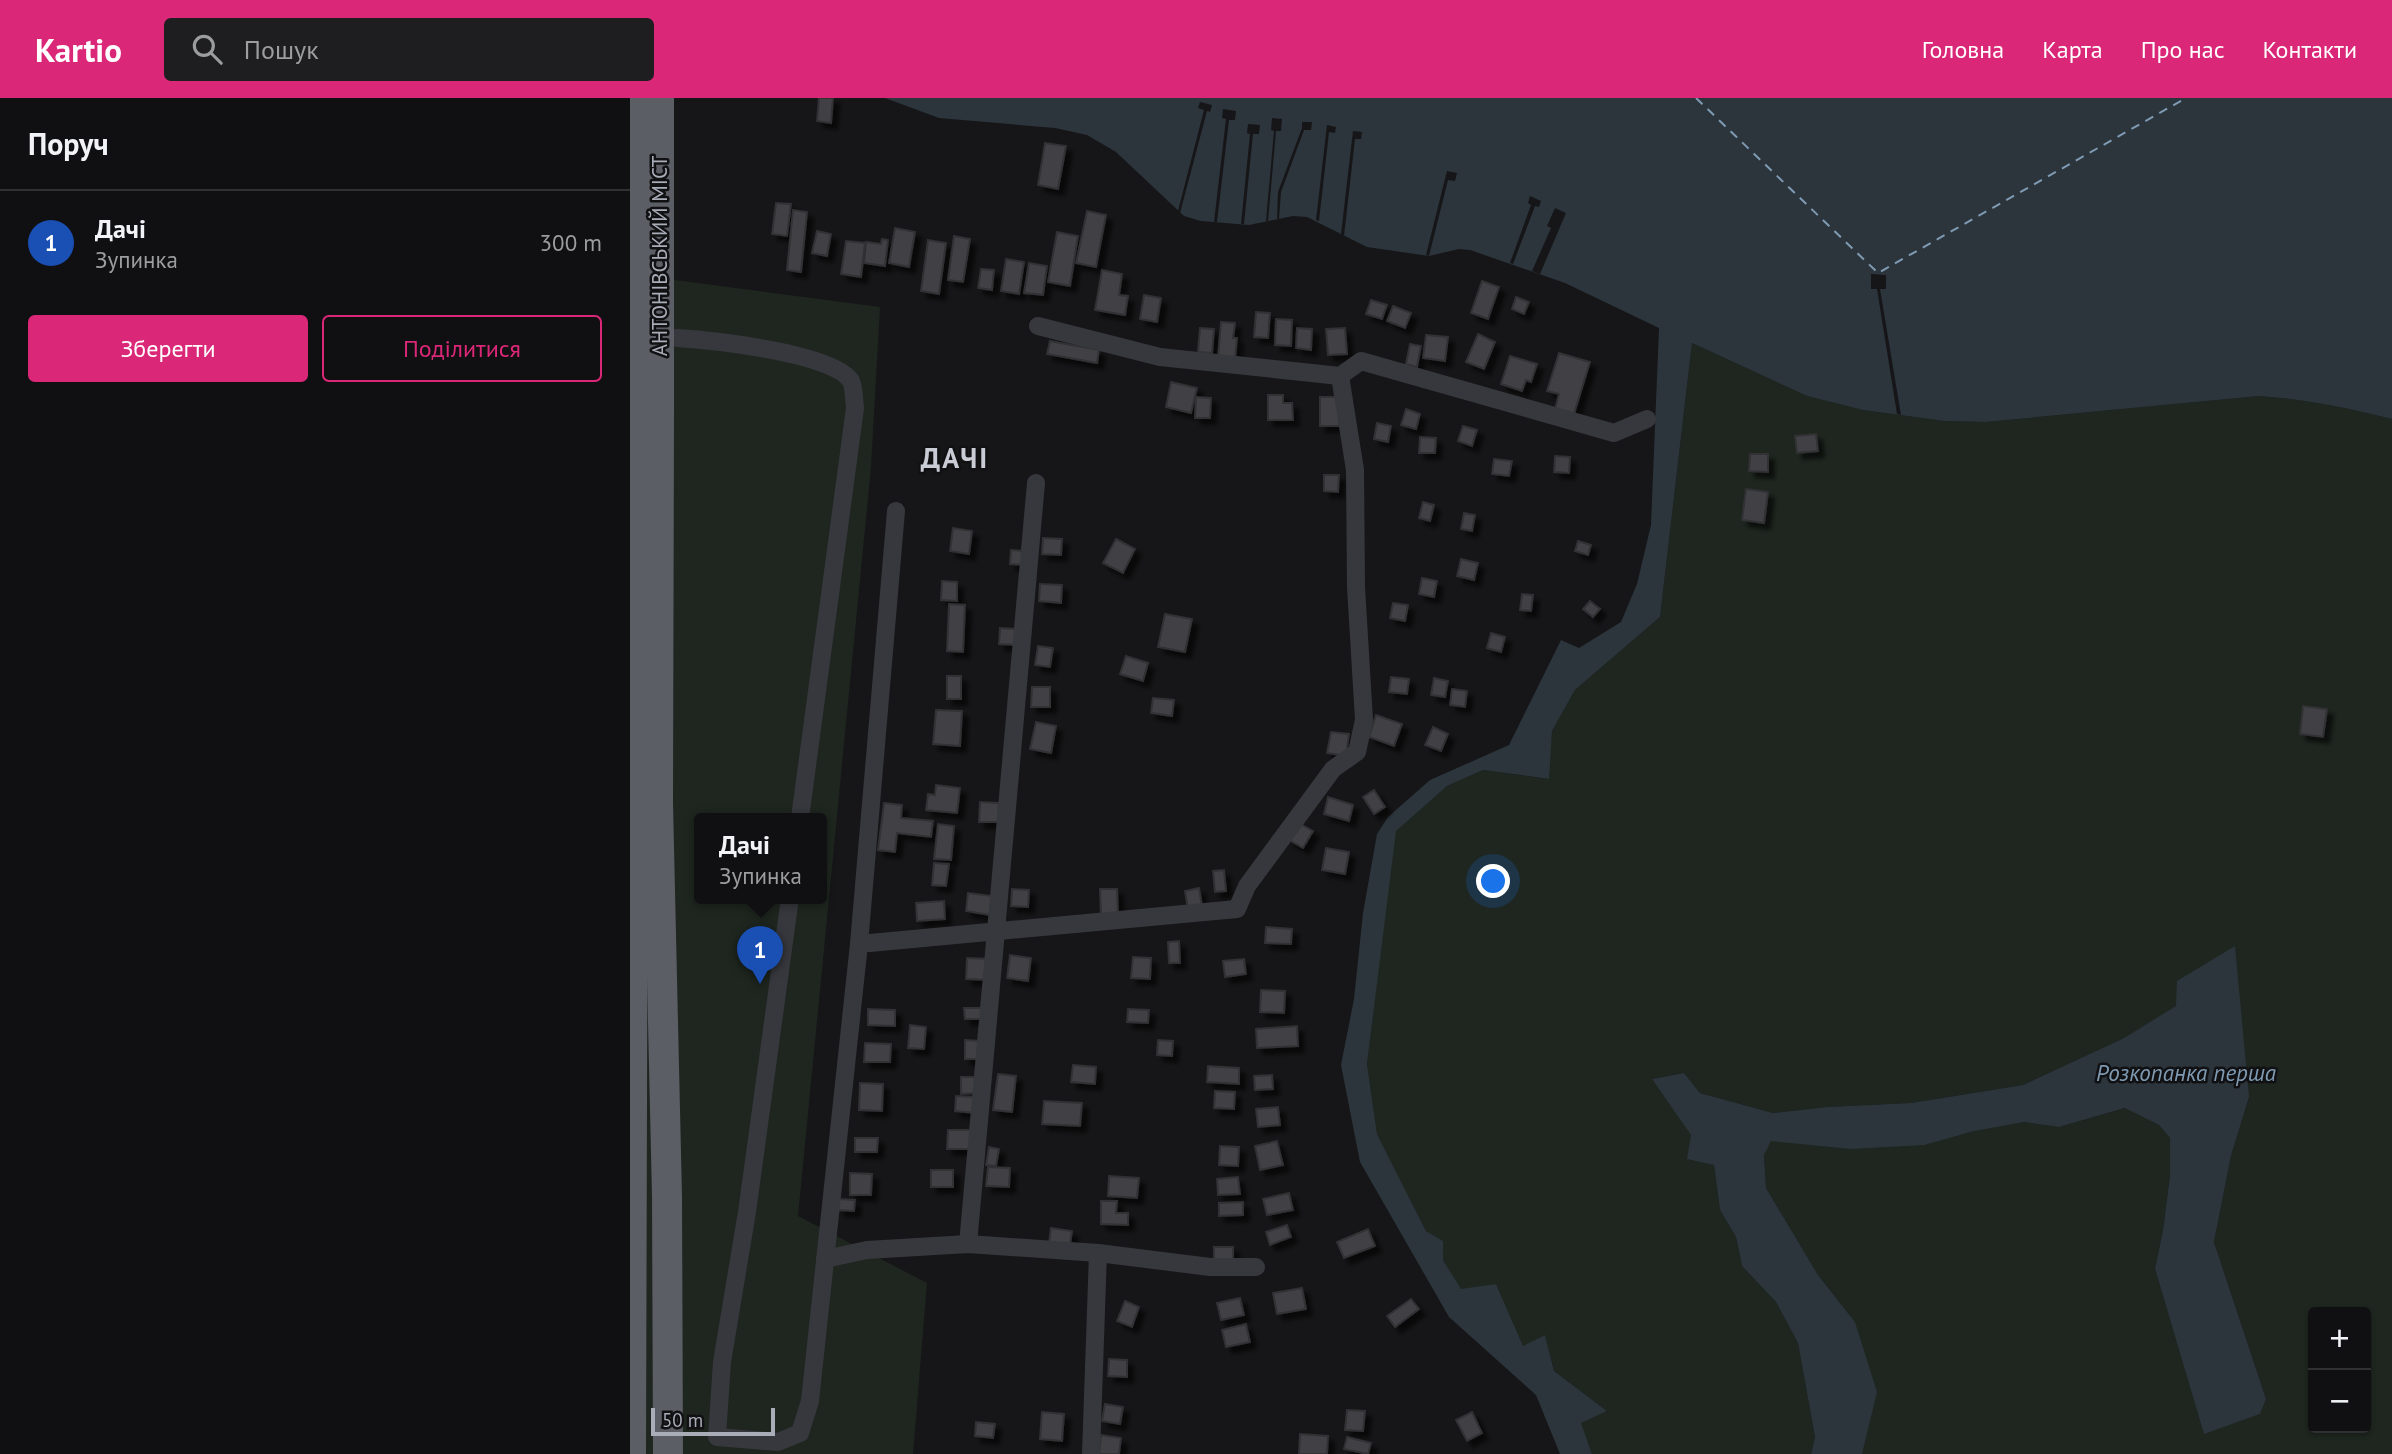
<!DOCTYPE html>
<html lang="uk">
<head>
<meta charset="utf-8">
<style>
	:root { --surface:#101012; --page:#1e1e20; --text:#f1f3f6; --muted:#9c9d9f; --line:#303032; --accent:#db2777 }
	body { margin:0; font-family:"PT Sans",sans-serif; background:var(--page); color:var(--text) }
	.controls { position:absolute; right:21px; bottom:21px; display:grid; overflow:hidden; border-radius:7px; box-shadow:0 2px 5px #0004 }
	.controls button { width:63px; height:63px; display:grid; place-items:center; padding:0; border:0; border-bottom:2px solid var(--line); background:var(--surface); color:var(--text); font:35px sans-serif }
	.scale { position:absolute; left:21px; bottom:18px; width:124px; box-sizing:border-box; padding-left:7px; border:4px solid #a8adb8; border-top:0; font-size:19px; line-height:24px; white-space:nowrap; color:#a8adb8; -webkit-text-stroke:5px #111113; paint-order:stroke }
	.you { position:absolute; left:864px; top:784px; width:24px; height:24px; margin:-18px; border:5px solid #fff; border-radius:50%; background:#1a73e8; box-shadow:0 0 0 10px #1a73e833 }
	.badge { display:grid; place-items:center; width:46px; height:46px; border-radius:50%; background:var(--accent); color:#fff; font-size:23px; font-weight:700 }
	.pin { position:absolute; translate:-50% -58px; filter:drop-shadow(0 2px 4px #0008) }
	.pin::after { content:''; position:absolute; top:37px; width:24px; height:21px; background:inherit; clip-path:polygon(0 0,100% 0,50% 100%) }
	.popup { position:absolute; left:64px; top:715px; width:133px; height:91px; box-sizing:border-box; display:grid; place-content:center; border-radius:7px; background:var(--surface); filter:drop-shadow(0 2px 5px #0005); font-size:23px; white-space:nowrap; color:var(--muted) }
	.popup b { font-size:26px; color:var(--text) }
	.popup::after { content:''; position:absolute; left:50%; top:100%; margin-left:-14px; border:14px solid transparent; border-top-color:var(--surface) }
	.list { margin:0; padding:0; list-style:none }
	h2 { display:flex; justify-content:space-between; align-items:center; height:91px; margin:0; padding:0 28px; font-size:30px }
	h2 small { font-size:23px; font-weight:400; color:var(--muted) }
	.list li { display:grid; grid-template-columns:46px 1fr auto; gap:21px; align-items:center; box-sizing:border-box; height:105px; padding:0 28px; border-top:2px solid var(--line) }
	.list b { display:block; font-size:26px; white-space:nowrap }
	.list p { margin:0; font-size:23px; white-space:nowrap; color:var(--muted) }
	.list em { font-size:23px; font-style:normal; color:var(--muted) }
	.actions { display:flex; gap:14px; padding:21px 28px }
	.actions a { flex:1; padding:16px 0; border:2px solid var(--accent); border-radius:7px; text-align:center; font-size:24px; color:var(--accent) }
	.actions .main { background:var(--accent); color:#fff }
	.icon { flex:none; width:38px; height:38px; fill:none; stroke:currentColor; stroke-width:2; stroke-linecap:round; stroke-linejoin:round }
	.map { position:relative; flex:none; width:1762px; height:1356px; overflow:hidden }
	header { display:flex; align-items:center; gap:42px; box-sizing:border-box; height:98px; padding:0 35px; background:var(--accent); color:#fff }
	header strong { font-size:33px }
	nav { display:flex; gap:38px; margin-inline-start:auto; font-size:24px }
	.search { width:490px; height:63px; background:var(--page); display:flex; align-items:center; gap:18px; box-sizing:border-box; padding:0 24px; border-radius:7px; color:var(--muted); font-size:26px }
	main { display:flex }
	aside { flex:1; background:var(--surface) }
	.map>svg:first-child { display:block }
	.green { fill:#1e261f; fill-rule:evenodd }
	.water { fill:#2c353c }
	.pier { fill:#161618 }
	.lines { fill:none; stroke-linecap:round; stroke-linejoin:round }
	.ferry { stroke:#7f9bb3; stroke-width:2; stroke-dasharray:9 7; stroke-linecap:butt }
	.building { fill:#404145; stroke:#303034; stroke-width:2; filter:url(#shadow) }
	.minor { stroke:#37383d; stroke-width:18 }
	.trunk { stroke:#5b5e65; stroke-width:30 }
	.trunk-bridge { stroke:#5b5e65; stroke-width:30 }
	.labels { text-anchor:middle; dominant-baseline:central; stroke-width:5; stroke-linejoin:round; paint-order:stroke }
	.street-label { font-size:21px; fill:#a8adb8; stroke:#111113 }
	.water-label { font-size:23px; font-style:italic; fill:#7f9bb3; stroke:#111113 }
	.district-label { font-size:28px; font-weight:bold; letter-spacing:2px; fill:#c9ccd4; stroke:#111113 }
</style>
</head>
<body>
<header>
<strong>Kartio</strong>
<div class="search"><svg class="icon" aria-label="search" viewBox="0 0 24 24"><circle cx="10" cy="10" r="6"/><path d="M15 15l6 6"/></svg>Пошук</div>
<nav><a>Головна</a><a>Карта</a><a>Про нас</a><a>Контакти</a></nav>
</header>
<main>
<aside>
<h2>Поруч<small></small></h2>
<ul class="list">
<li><span class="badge" style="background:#1a4fb4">1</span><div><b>Дачі</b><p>Зупинка</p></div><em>300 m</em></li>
</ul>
<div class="actions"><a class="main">Зберегти</a><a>Поділитися</a></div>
</aside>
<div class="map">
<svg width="1762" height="1356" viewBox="0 0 1762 1356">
	<defs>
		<filter id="shadow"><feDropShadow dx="6" dy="6" stdDeviation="2" flood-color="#0009"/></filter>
	</defs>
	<rect width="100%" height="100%" fill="#161618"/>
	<g class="green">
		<path d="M0 176 250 209 241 369 168 1118 297 1185 283 1356H0ZM69 720H191V800H69Z"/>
		<path d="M1062 245 1177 298 1233 312 1314 323 1356 324 1629 298C1674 301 1718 310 1762 321V1356H1232L1225 1224 1188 1177 1136 1090 1134 1057 1141 1042 1220 1051 1394 1024 1429 1029 1496 1010 1529 1027 1540 1040V1076L1533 1132 1525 1171 1574 1335 1630 1316 1636 1301 1584 1144 1601 1058 1619 999 1547 883V908L1494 940 1393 987 1281 1005 1197 1009 1143 1015 1070 995 1054 975 1022 981 1084 1067 1090 1112 1106 1139 1112 1168 1146 1204 1168 1245 1185 1339 1181 1356H962L950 1325 977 1313 924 1273 915 1237 893 1249 866 1186 831 1192 813 1162V1143L796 1133 747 1036 737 966 765 733 817 688 853 672 918 681 922 633 945 592 1030 519ZM1683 1214H1736V1330H1683Z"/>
	</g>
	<g class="water">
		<path d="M255 0H1762V321C1718 310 1674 301 1629 298L1356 324 1314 323 1233 312 1177 298 1062 245 1030 519 945 592 922 633 919 681 853 672 817 688 766 733 737 966 747 1036 796 1133 813 1143V1162L831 1191 866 1186 893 1248 915 1237 924 1273 977 1313 951 1325 962 1356H930L906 1297 819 1219 730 1064 711 967 724 901 733 815 747 736 758 719 800 682 879 647 931 542 949 550 991 524 1007 486 1021 427 1029 230 935 185 840 152 829 151 799 158 737 149 677 119 663 118 619 127 571 123 554 118 486 54 457 37 425 30 309 20Z"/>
		<path d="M1605 848 1619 999 1601 1058 1584 1144 1636 1301 1630 1316 1574 1336 1525 1171 1533 1132 1540 1077V1040L1529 1027 1495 1010 1429 1029 1394 1024 1344 1033 1294 1047 1220 1051 1141 1043 1134 1057 1136 1090 1188 1177 1225 1224 1247 1294 1232 1356H1181L1185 1339 1168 1245 1146 1204 1112 1168 1106 1139 1090 1112 1084 1067 1057 1061 1061 1037 1022 981 1054 975 1070 995 1143 1015 1197 1009 1281 1005 1393 987 1494 940 1546 908 1547 883Z"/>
	</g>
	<g class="pier">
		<path d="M570 4 582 7 580 14 577 13 550 115 548 113 574 12 568 10Z"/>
		<path d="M593 11 606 13 605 22H599L587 124H584L596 21 592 20Z"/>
		<path d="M642 20 652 21 651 33H646L638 123H636L644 33 641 32Z"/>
		<path d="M672 24H682L681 32H674L651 94 649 121H647L648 94 672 30Z"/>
		<path d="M618 26 630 27 629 36H623L614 126H611L620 36 617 35Z"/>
		<path d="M697 27 706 29 705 35 699 34 689 123 686 122Z"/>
		<path d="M723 33 732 34 731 41H725L714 138 711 136Z"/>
		<path d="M817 73 827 75 825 83 818 82 799 158 796 157Z"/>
		<path d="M900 98 911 103 909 109 905 108 883 166 880 165 901 107 898 105Z"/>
		<path d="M925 110 936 115 910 176 902 173 921 130 917 128Z"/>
		<path d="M1241 176 1256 177V191H1250L1271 317 1267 316 1247 191H1241Z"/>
	</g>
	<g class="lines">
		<path class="ferry" d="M1066 0 1248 175 1556 0"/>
	</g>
	<g class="building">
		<path d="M189 0H203L201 25 187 23Z"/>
		<path d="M415 45 436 48 428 91 408 87Z"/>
		<path d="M146 105 161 106 157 138 142 136Z"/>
		<path d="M163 112 177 114 171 174 157 172Z"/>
		<path d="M457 113 476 117 466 169 446 165Z"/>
		<path d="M265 130 285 134 279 169 259 165Z"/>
		<path d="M187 133 201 136 197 158 182 155Z"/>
		<path d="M427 134 448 138 440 188 418 184Z"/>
		<path d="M324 138 340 141 333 184 318 182Z"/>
		<path d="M252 141 258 142 255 168 234 165 236 144 251 146Z"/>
		<path d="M298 142 316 145 309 196 291 193Z"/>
		<path d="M216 143 235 145 231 179 211 176Z"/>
		<path d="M376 161 394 164 389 196 371 193Z"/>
		<path d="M399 165 417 168 413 197 394 195Z"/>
		<path d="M351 171 364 172 362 192 348 190Z"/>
		<path d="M472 172 492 176 489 197 498 198 495 217 465 212Z"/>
		<path d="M852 183 869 189 858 221 841 215Z"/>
		<path d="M514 197 531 200 527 224 510 221Z"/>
		<path d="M886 199 899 204 894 216 882 211Z"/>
		<path d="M741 202 757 207 752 221 736 216Z"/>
		<path d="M763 208 781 215 775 230 757 223Z"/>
		<path d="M626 214 640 215 638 240 624 239Z"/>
		<path d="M646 221 662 222 661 248 645 247Z"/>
		<path d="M591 224 605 225 603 240H607L605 261 588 260Z"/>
		<path d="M570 230 584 231 582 255 568 254Z"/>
		<path d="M667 230 682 231 681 252 666 250Z"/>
		<path d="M715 230 717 256 698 257 696 231Z"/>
		<path d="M848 236 865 244 854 271 836 264Z"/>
		<path d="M796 237 818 239 815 263 793 260Z"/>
		<path d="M420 243 469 252 467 265 417 256Z"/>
		<path d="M780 246 791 248 787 269 776 266Z"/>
		<path d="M929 255 960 264 944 316 925 311 929 296 917 293Z"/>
		<path d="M880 258 907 266 901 284 896 282 892 293 871 286Z"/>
		<path d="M541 284 567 290 561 315 536 309Z"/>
		<path d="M638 297H653V305H662L663 322H638Z"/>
		<path d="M566 299 581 300 580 320H565Z"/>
		<rect x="690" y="299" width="19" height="29"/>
		<path d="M776 311 790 316 786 331 771 327Z"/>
		<path d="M747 325 761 328 758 344 744 341Z"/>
		<path d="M833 328 847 332 842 348 828 343Z"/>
		<path d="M1186 336 1188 353 1167 355 1165 338Z"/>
		<path d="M790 339 806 340 805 355H789Z"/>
		<path d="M1120 356H1138V374L1119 373Z"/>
		<path d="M925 358 940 359 939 375 924 374Z"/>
		<path d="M864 361 882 363 879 378 862 376Z"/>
		<path d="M694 377H709L708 394 694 393Z"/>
		<path d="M1116 391 1138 394 1134 425 1112 422Z"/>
		<path d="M793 404 804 407 800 423 789 420Z"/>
		<path d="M834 415 845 417 842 433 831 431Z"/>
		<path d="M323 430 342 433 339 456 320 453Z"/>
		<path d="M413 440 432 441 431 457 412 456Z"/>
		<path d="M486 441 505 451 493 475 473 465Z"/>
		<path d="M948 443 961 447 958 457 945 453Z"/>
		<path d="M381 452 395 453 394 467 380 466Z"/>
		<path d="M831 461 848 465 844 482 827 478Z"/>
		<path d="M792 480 807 483 804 499 789 496Z"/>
		<path d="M312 483 327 484V503L311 502Z"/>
		<path d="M410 486 432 487 431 505 409 503Z"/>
		<path d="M892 496 903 497 901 513 890 512Z"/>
		<path d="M960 503 970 511 963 519 953 511Z"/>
		<path d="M763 505 778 507 775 523 760 520Z"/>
		<path d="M319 506 335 507 333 554 317 553Z"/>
		<path d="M535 516 562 521 555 554 528 549Z"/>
		<path d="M370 530 386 531 385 547 369 546Z"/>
		<path d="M861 535 875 539 871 554 857 550Z"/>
		<path d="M408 548 423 550 420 569 405 567Z"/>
		<path d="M496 558 518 565 513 583 490 576Z"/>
		<rect x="317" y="578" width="14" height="23"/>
		<path d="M761 579 779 581 777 596 759 594Z"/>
		<path d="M804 580 818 583 815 599 801 597Z"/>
		<path d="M402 589H420V609H401Z"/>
		<path d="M822 591 837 593 835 609 820 607Z"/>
		<path d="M523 600 544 602 542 618 521 615Z"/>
		<path d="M1673 608 1697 611 1693 639 1670 636Z"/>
		<path d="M306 612 332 613 330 648 303 646Z"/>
		<path d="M746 617 772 626 764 648 739 639Z"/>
		<path d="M406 624 426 628 421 655 400 651Z"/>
		<path d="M803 629 818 636 811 653 795 647Z"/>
		<path d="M701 634 719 636 716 658 697 655Z"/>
		<path d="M306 687 330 690 327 715 296 712 298 696 305 697Z"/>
		<path d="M744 692 755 709 744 716 733 699Z"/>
		<path d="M698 699 723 707 719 723 694 716Z"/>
		<path d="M350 704 369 705 368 724H349Z"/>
		<path d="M254 705 272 707 271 720 303 723 301 739 267 735 265 754 248 752Z"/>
		<path d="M669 725 683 733 673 750 659 742Z"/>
		<path d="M308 726 324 728 321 762 304 761Z"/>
		<path d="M696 750 719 754 715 776 692 772Z"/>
		<path d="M304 765 319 766 316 788 302 787Z"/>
		<path d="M594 772 596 793 585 794 583 773Z"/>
		<path d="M569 790 572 808 558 811 555 793Z"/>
		<path d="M382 791 399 792 398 809 381 808Z"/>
		<path d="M470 791H487L488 817 471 818Z"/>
		<path d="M338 795 362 798 360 817 336 813Z"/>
		<path d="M314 803 315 821 287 823 286 805Z"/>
		<path d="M636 829 662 831 661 846 635 845Z"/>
		<path d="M549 843 550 865H539L538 844Z"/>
		<path d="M380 857 401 860 398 883 377 880Z"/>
		<path d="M503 859 521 860 520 881 501 880Z"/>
		<path d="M337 860 359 861 358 882 336 881Z"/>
		<path d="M614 861 616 876 595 879 593 863Z"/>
		<path d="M631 892 655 893 654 915 630 914Z"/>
		<path d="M334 910H355V921H335Z"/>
		<path d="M238 911 265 912V928L238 927Z"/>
		<path d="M498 911 519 912 518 925 497 924Z"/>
		<path d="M280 927 296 929 294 951 278 950Z"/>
		<path d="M667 928 668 948 627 950 626 931Z"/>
		<path d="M335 942 352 943 351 961H335Z"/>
		<path d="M528 942 543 943 542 958 527 957Z"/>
		<path d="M235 945 261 946 260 964H234Z"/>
		<path d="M443 967 466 969 465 986 441 984Z"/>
		<path d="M578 968 609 970V986L577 984Z"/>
		<path d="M368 976 386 978 382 1014 363 1012Z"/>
		<path d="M642 977 643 991 625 992 624 978Z"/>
		<path d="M331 979H347L348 995 331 996Z"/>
		<path d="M230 985 253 986 252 1013 229 1012Z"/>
		<path d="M585 993 605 994 604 1011 584 1010Z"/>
		<path d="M326 998 346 999 345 1015 325 1013Z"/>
		<path d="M414 1003 452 1005 450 1028 412 1026Z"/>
		<path d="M648 1009 650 1027 628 1029 626 1011Z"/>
		<path d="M318 1032H343V1051H317Z"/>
		<path d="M225 1040H248L247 1054H225Z"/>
		<path d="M647 1043 653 1067 630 1072 625 1048Z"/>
		<path d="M590 1048 609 1049 608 1068 589 1067Z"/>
		<path d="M359 1049 369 1051 366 1068 356 1067Z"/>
		<path d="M358 1069 380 1070 379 1089 356 1088Z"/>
		<rect x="301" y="1072" width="22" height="17"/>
		<path d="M220 1075 242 1076 241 1097H220Z"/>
		<path d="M479 1078 509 1080 507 1100 478 1098Z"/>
		<path d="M608 1079 610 1096 588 1097 587 1081Z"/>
		<path d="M659 1095 663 1112 637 1117 633 1101Z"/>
		<path d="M209 1101 225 1102 224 1113 208 1112Z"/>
		<path d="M471 1103H487L486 1115H498V1127L471 1126Z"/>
		<path d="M613 1104V1117L589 1118V1105Z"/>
		<path d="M657 1127 661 1139 640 1147 636 1134Z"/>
		<path d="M421 1130 442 1133 440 1147 419 1145Z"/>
		<path d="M738 1131 745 1148 714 1160 707 1144Z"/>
		<rect x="584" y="1149" width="19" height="13"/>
		<path d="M672 1190 676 1211 647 1216 643 1195Z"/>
		<path d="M610 1200 614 1217 591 1222 587 1205Z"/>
		<path d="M781 1201 789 1211 765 1229 757 1218Z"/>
		<path d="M495 1203 509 1209 502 1229 487 1223Z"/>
		<path d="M616 1226 620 1244 596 1249 592 1232Z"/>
		<path d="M479 1261 497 1262V1279L478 1278Z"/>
		<path d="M475 1306 493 1309 490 1326 472 1323Z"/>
		<path d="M717 1312 735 1313 733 1333 715 1332Z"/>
		<path d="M412 1314 434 1316 432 1343 410 1341Z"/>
		<path d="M842 1314 852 1335 837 1343 826 1322Z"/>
		<path d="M346 1324 365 1326 363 1340 345 1338Z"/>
		<path d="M670 1336 698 1338 697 1356H669Z"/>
		<path d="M471 1337 491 1340 489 1356H469Z"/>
		<path d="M717 1339 741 1345 738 1356 714 1351Z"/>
	</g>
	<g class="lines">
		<g class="minor">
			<path d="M408 228 530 259 710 278 731 263 984 335 1017 321"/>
			<path d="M47 240C80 242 204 255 221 283 224 289 224 302 225 310L170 720"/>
			<path d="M160 800 117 1114 92 1264 87 1339 148 1344 170 1335 180 1303 229 846 607 811 617 788 703 671 727 654 734 622 726 489 725 372 710 278"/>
			<path d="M229 846 266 413"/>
			<path d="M338 1146 406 385"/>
			<path d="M195 1161 237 1152 338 1146 468 1155 580 1169H626"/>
			<path d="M461 1356 468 1155"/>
		</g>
		<g class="trunk">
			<path d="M29 316 28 705 37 1099 38 1356"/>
			<path d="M1 1356 4 316"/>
		</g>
		<g class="trunk-bridge">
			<path d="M4 0V316"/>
			<path d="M29 0V316"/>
		</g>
	</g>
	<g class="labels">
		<g class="street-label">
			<text transform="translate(29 158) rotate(-90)">АНТОНІВСЬКИЙ МІСТ</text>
		</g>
		<g class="water-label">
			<text x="1556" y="974">Розкопанка перша</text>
		</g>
		<g class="district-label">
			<text x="325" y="359">ДАЧІ</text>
		</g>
	</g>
</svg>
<div class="controls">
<button>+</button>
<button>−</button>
</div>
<div class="scale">50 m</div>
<div class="you"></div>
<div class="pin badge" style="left:130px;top:886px;background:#1a4fb4">1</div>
<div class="popup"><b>Дачі</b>Зупинка</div>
</div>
</main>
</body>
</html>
